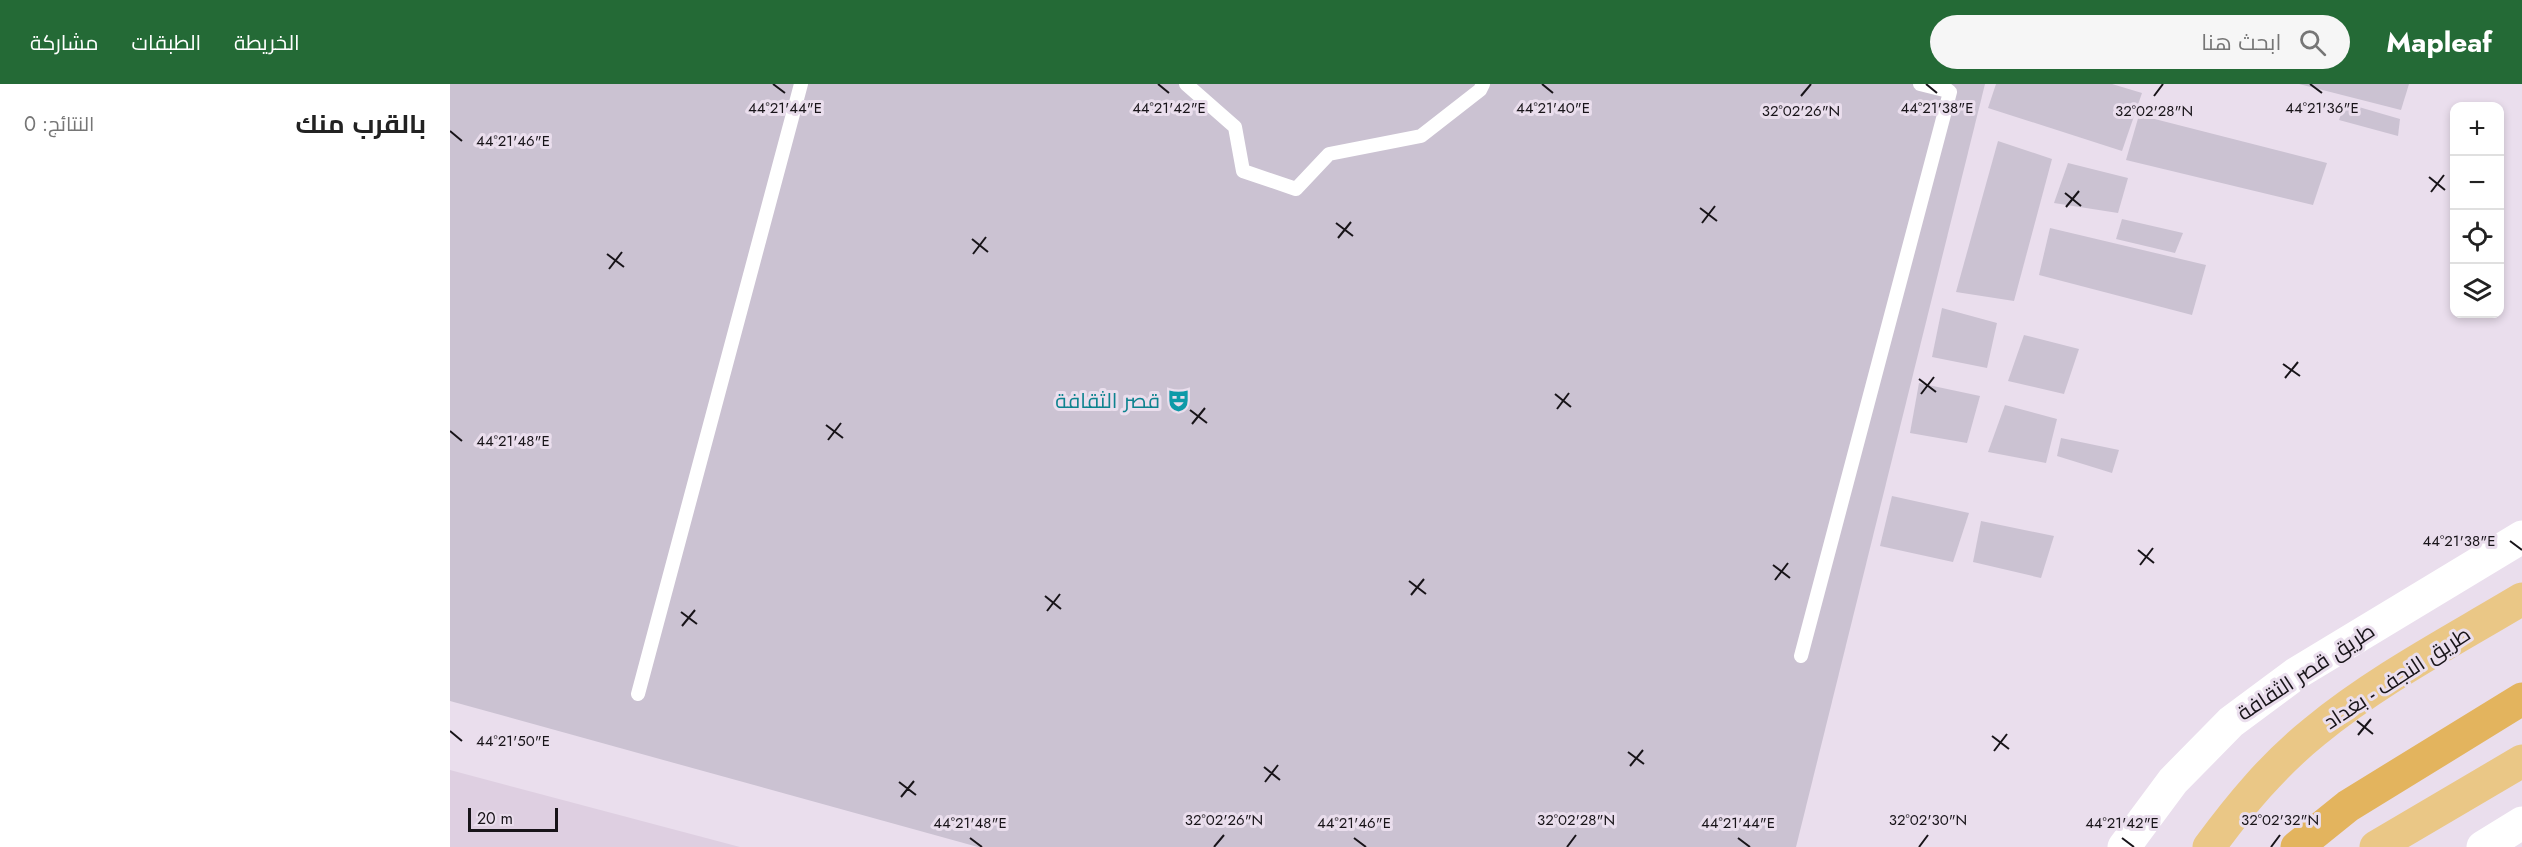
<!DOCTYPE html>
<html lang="ar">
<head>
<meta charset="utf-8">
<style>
	:root { --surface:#fff; --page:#f6f6f6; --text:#222; --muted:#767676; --line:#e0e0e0; --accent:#246a36 }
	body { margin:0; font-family:Jost,Cairo,sans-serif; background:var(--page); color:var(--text); direction:rtl }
	.controls { position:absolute; right:18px; top:18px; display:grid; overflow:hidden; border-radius:12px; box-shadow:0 3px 9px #0003 }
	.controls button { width:54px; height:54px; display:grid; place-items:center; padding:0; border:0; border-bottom:2px solid var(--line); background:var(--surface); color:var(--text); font:30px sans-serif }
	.scale { position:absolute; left:18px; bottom:15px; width:90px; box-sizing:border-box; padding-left:6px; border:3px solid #181419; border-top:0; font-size:16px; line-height:21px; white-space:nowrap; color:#181419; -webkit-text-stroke:4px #eadeed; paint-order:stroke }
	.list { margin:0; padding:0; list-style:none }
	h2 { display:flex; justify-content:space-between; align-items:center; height:78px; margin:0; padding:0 24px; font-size:26px }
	h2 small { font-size:20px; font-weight:400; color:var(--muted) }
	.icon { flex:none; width:33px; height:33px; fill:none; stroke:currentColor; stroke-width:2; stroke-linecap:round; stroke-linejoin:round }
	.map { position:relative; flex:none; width:2072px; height:763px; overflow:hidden; direction:ltr }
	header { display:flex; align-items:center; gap:36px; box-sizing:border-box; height:84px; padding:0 30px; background:var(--accent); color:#fff }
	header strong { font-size:28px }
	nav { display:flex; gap:33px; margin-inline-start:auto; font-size:21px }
	.search { width:420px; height:54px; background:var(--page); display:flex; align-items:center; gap:15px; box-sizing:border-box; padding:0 21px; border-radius:33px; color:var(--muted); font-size:22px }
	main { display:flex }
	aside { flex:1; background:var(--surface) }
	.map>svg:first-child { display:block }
	.education { fill:#decfe1 }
	.building { fill:#cbc2d2 }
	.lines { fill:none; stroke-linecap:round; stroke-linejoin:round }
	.service { stroke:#fff; stroke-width:14 }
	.tertiary { stroke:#fff; stroke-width:33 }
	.primary { stroke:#eac786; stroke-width:33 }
	.trunk { stroke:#e3b45e; stroke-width:33 }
	.ticks { fill:none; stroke:#181419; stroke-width:2 }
	.labels { text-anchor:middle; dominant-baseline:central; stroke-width:6; stroke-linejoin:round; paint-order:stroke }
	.culture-label { font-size:21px; fill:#0d838f; stroke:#eadeed; text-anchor:end }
	.street-label { font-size:21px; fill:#181419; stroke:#eadeed }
	.ticks-label { font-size:15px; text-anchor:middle; fill:#181419; stroke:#eadeed; stroke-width:6; stroke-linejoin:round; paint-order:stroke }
</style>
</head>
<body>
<header>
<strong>Mapleaf</strong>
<div class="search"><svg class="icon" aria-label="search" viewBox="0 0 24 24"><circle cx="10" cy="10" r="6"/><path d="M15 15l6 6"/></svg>ابحث هنا</div>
<nav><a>الخريطة</a><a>الطبقات</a><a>مشاركة</a></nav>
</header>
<main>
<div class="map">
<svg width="2072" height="763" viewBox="0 0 2072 763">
	<rect width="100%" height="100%" fill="#eadeed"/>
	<path class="education" d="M0 686 290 763H0Z"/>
	<g class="building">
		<path d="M0 0H1535L1346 763H528L0 617Z"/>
		<path d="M1546 0H1662L1692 9 1672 67 1538 24Z"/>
		<path d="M1849 0H1959L1951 26Z"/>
		<path d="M1895 19 1950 35 1948 52 1889 36Z"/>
		<path d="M1689 31 1877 79 1863 121 1676 76Z"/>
		<path d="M1548 57 1602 75 1564 217 1506 208Z"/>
		<path d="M1618 79 1678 94 1668 129 1604 119Z"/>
		<path d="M1672 135 1733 149 1725 169 1666 155Z"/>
		<path d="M1600 144 1756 181 1742 231 1589 191Z"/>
		<path d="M1492 224 1547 239 1537 284 1482 273Z"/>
		<path d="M1574 251 1629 265 1614 310 1558 297Z"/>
		<path d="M1469 299 1530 312 1517 359 1460 349Z"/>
		<path d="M1555 321 1607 335 1596 379 1538 368Z"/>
		<path d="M1611 354 1669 366 1662 389 1607 372Z"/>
		<path d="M1442 412 1519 429 1503 478 1430 462Z"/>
		<path d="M1531 437 1604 452 1591 494 1523 478Z"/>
	</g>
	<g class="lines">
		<g class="service">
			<path d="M736 0 785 43 793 87 846 105 879 70 971 52 1030 6 1033 0"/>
			<path d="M1470 0 1498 7"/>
			<path d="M1351 572 1500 8 1490 0"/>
			<path d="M188 610 351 0"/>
		</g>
		<g class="tertiary">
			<path d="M1674 763 1723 697 1781 638 1847 589 2072 453"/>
			<path d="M2033 763 2072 739"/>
		</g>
		<g class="primary">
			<path d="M1759 763C1790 721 1823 681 1864 648 1927 596 2002 557 2072 515"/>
			<path d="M1926 763 2072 677"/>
		</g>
		<path class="trunk" d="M1847 763 1898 722 2072 615"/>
	</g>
	<path class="ticks" d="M323 0 335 9M708 0 719 9M1092 0 1103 9M1476 0 1487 9M1860 0 1872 9M1351 12 1361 0M1704 12 1713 0M0 47 12 57M1979 93 1995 106M1981 108 1994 91M1615 109 1631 122M1616 123 1629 107M1250 124 1267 137M886 139 903 152M1252 139 1265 122M888 154 901 138M522 155 538 168M157 170 174 183M523 170 536 153M159 185 172 168M1833 280 1850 292M1835 294 1848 278M1469 295 1486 308M1105 310 1121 323M1471 310 1484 293M1107 325 1119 309M740 326 757 339M742 340 755 324M376 341 393 354M0 347 12 357M378 356 391 339M2060 457 2072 466M1688 466 1704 479M1323 481 1340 494M1690 481 1703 464M1325 496 1338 479M959 497 976 510M961 511 974 495M595 512 611 525M597 527 610 510M231 528 247 540M232 542 245 526M1907 637 1923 650M0 647 12 657M1908 651 1921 635M1542 652 1559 665M1544 667 1557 650M1178 668 1194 680M1180 682 1193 666M814 683 830 696M449 698 466 711M815 698 828 681M451 713 464 697M520 754 532 763M904 754 916 763M1288 754 1300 763M1672 754 1684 763M764 763 774 751M1117 763 1126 751M1469 763 1478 751M1821 763 1830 751"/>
	<defs>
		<symbol id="theatre-bare" viewBox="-9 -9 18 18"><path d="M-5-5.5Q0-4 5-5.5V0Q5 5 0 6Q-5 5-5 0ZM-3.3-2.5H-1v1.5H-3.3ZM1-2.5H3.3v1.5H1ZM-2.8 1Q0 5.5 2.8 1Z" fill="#0f9aa8" stroke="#eadeed" stroke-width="2.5" paint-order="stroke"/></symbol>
	</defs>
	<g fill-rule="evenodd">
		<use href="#theatre-bare" x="712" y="300" width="33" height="33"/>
	</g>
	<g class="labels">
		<g class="culture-label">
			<text x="710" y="317">قصر الثقافة</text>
		</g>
		<g class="street-label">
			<text transform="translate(1856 588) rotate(-33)">طريق قصر الثقافة</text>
			<text transform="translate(1947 594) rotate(-33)">طريق النجف - بغداد</text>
		</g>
	</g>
	<g class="ticks-label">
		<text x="719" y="29">44°21'42"E</text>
		<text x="335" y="29">44°21'44"E</text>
		<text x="1103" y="29">44°21'40"E</text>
		<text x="1487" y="29">44°21'38"E</text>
		<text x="1872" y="29">44°21'36"E</text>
		<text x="1351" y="32">32°02'26"N</text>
		<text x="1704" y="32">32°02'28"N</text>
		<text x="63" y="62">44°21'46"E</text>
		<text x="63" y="362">44°21'48"E</text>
		<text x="2009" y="462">44°21'38"E</text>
		<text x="63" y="662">44°21'50"E</text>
		<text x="774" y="741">32°02'26"N</text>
		<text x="1126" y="741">32°02'28"N</text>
		<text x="1478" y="741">32°02'30"N</text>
		<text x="1830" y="741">32°02'32"N</text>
		<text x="520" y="744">44°21'48"E</text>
		<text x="904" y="744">44°21'46"E</text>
		<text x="1288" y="744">44°21'44"E</text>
		<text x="1672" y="744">44°21'42"E</text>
	</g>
</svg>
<div class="controls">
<button>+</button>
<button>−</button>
<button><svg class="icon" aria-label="locate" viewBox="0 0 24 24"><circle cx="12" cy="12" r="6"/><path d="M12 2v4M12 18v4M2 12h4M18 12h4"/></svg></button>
<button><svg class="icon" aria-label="layers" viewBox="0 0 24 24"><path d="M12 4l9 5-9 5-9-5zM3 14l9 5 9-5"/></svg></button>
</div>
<div class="scale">20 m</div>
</div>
<aside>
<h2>بالقرب منك<small>النتائج: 0</small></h2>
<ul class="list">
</ul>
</aside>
</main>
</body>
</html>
